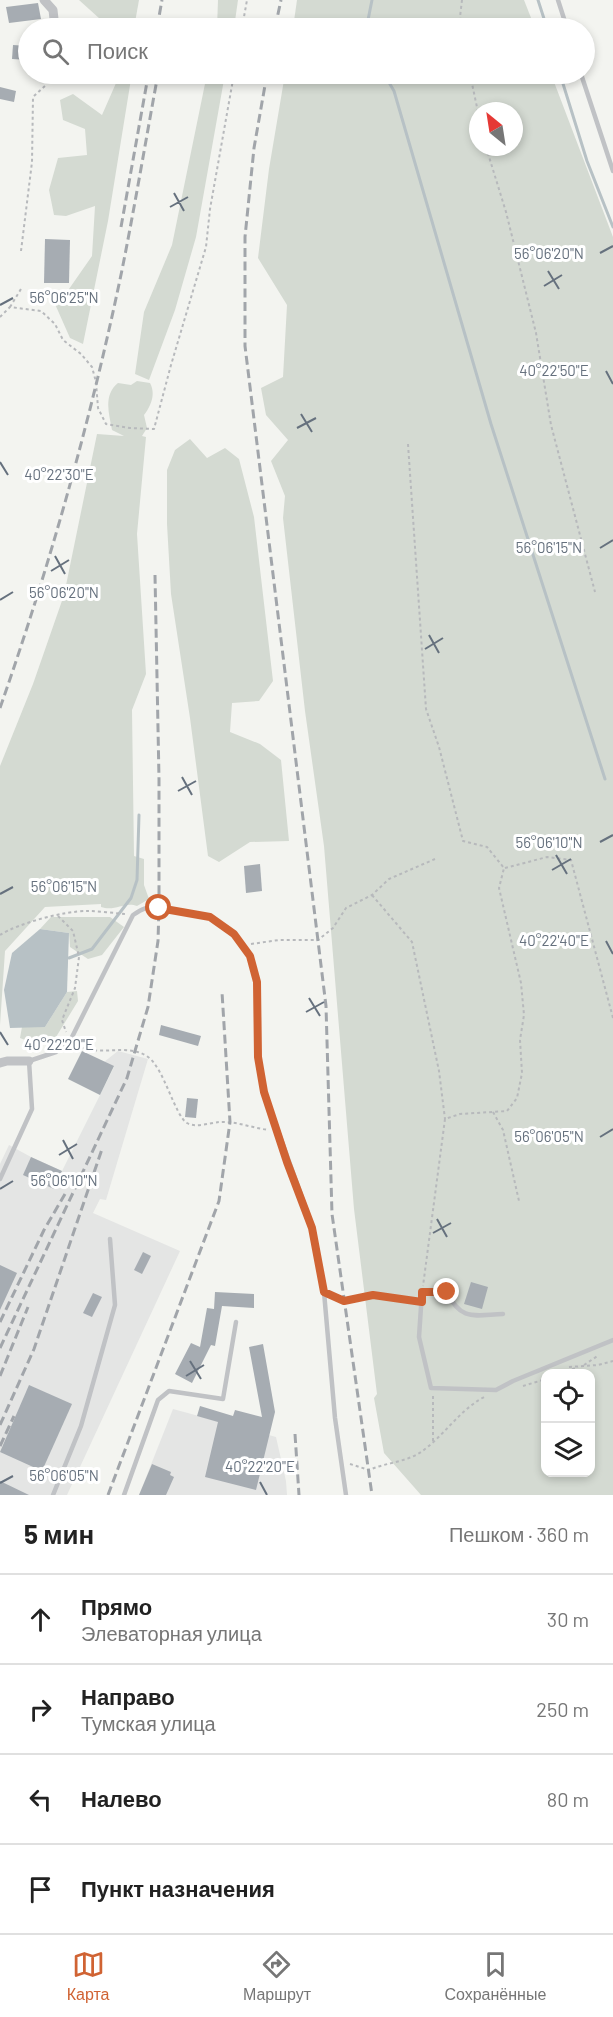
<!DOCTYPE html>
<html lang="ru">
<head>
<meta charset="utf-8">
<style>
	:root { --surface:#fff; --page:#f2f2f2; --text:#222; --muted:#767676; --line:#e0e0e0; --accent:#d06333 }
	body { margin:0; font-family:Barlow,sans-serif; background:var(--page); color:var(--text) }
	.controls { position:absolute; right:18px; bottom:18px; display:grid; overflow:hidden; border-radius:12px; box-shadow:0 3px 9px #0003 }
	.controls button { width:54px; height:54px; display:grid; place-items:center; padding:0; border:0; border-bottom:2px solid var(--line); background:var(--surface); color:var(--text); font:30px sans-serif }
	.compass { position:absolute; left:469px; top:102px; width:54px; height:54px; border-radius:50%; background:var(--surface); box-shadow:0 3px 9px #0003; rotate:330deg }
	.stop { position:absolute; width:18px; height:18px; margin:-14px; border:4px solid #d06333; border-radius:50%; background:#fff }
	.stop.end { background:#d06333; border-color:#fff; box-shadow:0 2px 6px #0008 }
	.list { margin:0; padding:0; list-style:none }
	h2 { display:flex; justify-content:space-between; align-items:center; height:78px; margin:0; padding:0 24px; font-size:26px }
	h2 small { font-size:20px; font-weight:400; color:var(--muted) }
	.list li { display:grid; grid-template-columns:39px 1fr auto; gap:18px; align-items:center; box-sizing:border-box; height:90px; padding:0 24px; border-top:2px solid var(--line) }
	.list b { display:block; font-size:22px; white-space:nowrap }
	.list p { margin:0; font-size:20px; white-space:nowrap; color:var(--muted) }
	.list em { font-size:20px; font-style:normal; color:var(--muted) }
	.icon { flex:none; width:33px; height:33px; fill:none; stroke:currentColor; stroke-width:2; stroke-linecap:round; stroke-linejoin:round }
	.map { position:relative; flex:none; width:613px; height:1495px; overflow:hidden }
	.search { position:absolute; background:var(--surface); box-shadow:0 3px 9px #0003; left:18px; right:18px; top:18px; height:66px; display:flex; align-items:center; gap:15px; box-sizing:border-box; padding:0 21px; border-radius:33px; color:var(--muted); font-size:22px }
	.sheet { height:438px; background:var(--surface) }
	nav { display:flex; justify-content:space-around; align-items:center; box-sizing:border-box; height:84px; border-top:2px solid var(--line); background:var(--surface); font-size:16px; color:var(--muted) }
	nav a { display:grid; justify-items:center; gap:3px }
	nav .on { color:var(--accent) }
	.map>svg:first-child { display:block }
	.built { fill:#e4e5e4 }
	.green { fill:#d4dad2; fill-rule:evenodd }
	.water { fill:#b7c1c5 }
	.lines { fill:none; stroke-linecap:round; stroke-linejoin:round }
	.stream { stroke:#b7c1c5; stroke-width:3 }
	.building { fill:#a6acb2 }
	.path { stroke:#b7b9bc; stroke-width:2; stroke-dasharray:3 3; stroke-linecap:butt }
	.service { stroke:#c0c2c5; stroke-width:4.5 }
	.minor { stroke:#c0c2c5; stroke-width:9 }
	.rail { stroke:#a1a5aa; stroke-width:3; stroke-dasharray:9 4.5; stroke-linecap:butt }
	.route { stroke:#d06333; stroke-width:8 }
	.ticks { fill:none; stroke:#66717e; stroke-width:2 }
	.ticks-label { font-size:15px; text-anchor:middle; fill:#66717e; stroke:#fff; stroke-width:6; stroke-linejoin:round; paint-order:stroke }
</style>
</head>
<body>
<div class="map">
<svg width="613" height="1495" viewBox="0 0 613 1495">
	<rect width="100%" height="100%" fill="#f3f4f0"/>
	<g class="built">
		<path d="M118 1051 148 1059 106 1200 100 1199 93 1213 180 1251 67 1495H0V1164L9 1145 31 1157 62 1171 114 1067 104 1062Z"/>
		<path d="M173 1409 276 1437 286 1481 287 1495H139Z"/>
	</g>
	<g class="green">
		<path d="M79 0H139L134 28H110Z"/>
		<path d="M218 0H238L234 28H217Z"/>
		<path d="M297 0H524L535 28H293Z"/>
		<path d="M120 74H126L131 79 108 221 83 344 70 338 51 295 69 289 92 256 95 206 66 216 54 215 49 190 58 158 87 155 85 129 63 120 60 100 73 94 102 115Z"/>
		<path d="M207 74H225L196 237 175 310 149 380 135 374 144 312 172 245Z"/>
		<path d="M285 74H551L613 237V1495H421L384 1453 374 1398 377 1394 354 1209 324 846 305 711 283 518 285 496 271 461 288 440 266 415 261 388 283 377 287 305 258 258 269 169ZM478 111H514V147H478ZM546 1374H590V1472H546Z"/>
		<path d="M137 381 150 383C156 394 151 406 144 415L147 428 142 436 146 437 137 534 146 674 132 710 134 856 144 859V885L149 899 137 906C125 901 115 912 101 907V904L45 907 5 951 0 1025V766L33 684 64 595 97 434 124 436 112 430C109 414 103 395 118 383L131 385Z"/>
		<path d="M190 439 207 458 225 448 239 459 254 517 273 681 259 701 232 703 230 732 260 744 281 760 289 841 250 842 219 862 208 856 190 718 171 594 167 524V470L175 450Z"/>
		<path d="M51 917H110L124 927 102 955 88 959 70 947 69 933 40 929Z"/>
		<path d="M77 991 78 1001 56 1037 30 1042 20 1038 22 1027H45L67 992Z"/>
	</g>
	<path class="water" d="M40 929 69 933 67 992 45 1027 10 1028 4 990 12 953Z"/>
	<g class="lines">
		<g class="stream">
			<path d="M538 0 547 28"/>
			<path d="M370 28 368 20 372 0"/>
			<path d="M384 74 394 91 491 424 605 779"/>
			<path d="M560 74 587 161 613 227"/>
			<path d="M69 958 92 949 131 898 137 880 139 815"/>
		</g>
	</g>
	<g class="building">
		<path d="M38 3 41 19 9 23 6 7Z"/>
		<path d="M13 45 28 46V60L12 59Z"/>
		<path d="M0 87 16 91 14 102 0 99Z"/>
		<path d="M45 239 70 240 69 283H44Z"/>
		<path d="M260 864 262 891 246 893 244 866Z"/>
		<path d="M161 1025 201 1036 198 1046 159 1035Z"/>
		<path d="M82 1051 114 1066 100 1095 68 1079Z"/>
		<path d="M187 1098 198 1099 196 1118 185 1117Z"/>
		<path d="M31 1157 62 1171 54 1189 23 1175Z"/>
		<path d="M143 1252 151 1256 142 1274 134 1270Z"/>
		<path d="M0 1265 17 1273 0 1310Z"/>
		<path d="M471 1282 488 1287 482 1309 464 1304Z"/>
		<path d="M215 1292 254 1294V1308L222 1306 215 1346 211 1345 192 1383 175 1374 191 1343 200 1347 207 1308 214 1309Z"/>
		<path d="M93 1293 102 1297 92 1317 83 1313Z"/>
		<path d="M263 1344 275 1412 256 1490 205 1477 218 1422 197 1416 200 1406 233 1416 235 1410 262 1417 249 1347Z"/>
		<path d="M29 1385 72 1404 42 1471 0 1452Z"/>
		<path d="M152 1464 171 1472 170 1475 174 1477 166 1495H139Z"/>
		<path d="M0 1481 29 1495H0Z"/>
	</g>
	<g class="lines">
		<g class="path">
			<path d="M462 0 460 17 462 28"/>
			<path d="M242 28 247 0"/>
			<path d="M470 74 478 112"/>
			<path d="M486 147 506 212 536 333 551 425 595 592"/>
			<path d="M21 251 32 162 33 97 47 84"/>
			<path d="M10 307 21 289"/>
			<path d="M0 317 10 307 41 311 55 324 63 340 81 354 92 367 96 382 98 408 106 424 130 428 154 429 171 365 206 247 210 209 234 74"/>
			<path d="M408 444 426 709 439 747 463 841 487 847 504 868 499 888 521 983 524 1015 520 1040 522 1073 517 1098 507 1111 460 1114 445 1119 423 1286"/>
			<path d="M505 868 547 857 571 860 613 1018"/>
			<path d="M372 895 412 942 439 1071 445 1119"/>
			<path d="M58 916 73 931 79 957 75 988 62 1020 66 1032"/>
			<path d="M0 935C19 923 64 911 87 911 99 911 113 913 125 914"/>
			<path d="M251 944 279 940H318L333 928 346 908 372 895 389 879 435 859"/>
			<path d="M77 1045C99 1058 127 1042 148 1057 164 1068 175 1116 187 1123 195 1128 210 1123 219 1122 236 1121 252 1128 269 1130"/>
			<path d="M493 1112 503 1130 519 1201"/>
			<path d="M331 1295 344 1301 373 1295 413 1300"/>
			<path d="M584 1365 599 1355"/>
			<path d="M569 1367 598 1365 613 1361"/>
			<path d="M561 1374 578 1367"/>
			<path d="M523 1386 546 1379"/>
			<path d="M433 1396V1441"/>
			<path d="M350 1464 369 1470C387 1462 410 1462 425 1449 446 1433 460 1410 484 1397"/>
		</g>
		<g class="service">
			<path d="M558 0 567 28"/>
			<path d="M581 74 613 171"/>
			<path d="M0 1179 32 1109 29 1061 56 1052 70 1041 133 915C142 909 148 906 159 907L210 917 234 934 251 956 257 982 258 1057 264 1092 313 1228 324 1292 335 1418 346 1495"/>
			<path d="M503 1314C475 1315 461 1322 447 1292H422L419 1337 431 1388 496 1390 513 1381 613 1340"/>
			<path d="M53 1495 81 1426 115 1305 110 1239"/>
			<path d="M124 1495 158 1400 169 1391 223 1399 236 1322"/>
		</g>
		<g class="minor">
			<path d="M44 0 53 10 55 28"/>
			<path d="M53 78 54 74"/>
			<path d="M0 1063 7 1061H29"/>
		</g>
		<g class="rail">
			<path d="M157 28 162 0"/>
			<path d="M275 28 281 0"/>
			<path d="M267 74 254 148 245 237V346L326 1006 332 1214 372 1495"/>
			<path d="M121 227 147 82"/>
			<path d="M0 708C50 565 91 419 122 270 135 205 146 139 158 74"/>
			<path d="M0 1322 44 1230 65 1194"/>
			<path d="M0 1348 127 1078 148 1007 158 941 159 907V779L155 575"/>
			<path d="M0 1376 28 1307"/>
			<path d="M0 1425 34 1349 102 1149"/>
			<path d="M295 1434 299 1495"/>
			<path d="M0 1446 14 1416"/>
			<path d="M108 1495 219 1201 230 1122 222 992"/>
		</g>
	</g>
	<g class="lines">
		<path class="route" d="M159 908 210 917 234 934 250 956 257 982 258 1057 264 1092 287 1162 312 1228 324 1292 344 1301 373 1295 422 1302V1292H447"/>
	</g>
	<path class="ticks" d="M174 193 184 211M170 207 188 197M600 253 613 246M548 271 559 289M544 286 562 275M0 305 13 298M606 371 613 384M301 414 312 432M297 428 316 418M0 462 8 475M600 548 613 540M55 556 65 574M51 571 69 560M0 600 13 592M429 635 439 653M425 649 443 638M182 777 192 795M178 791 196 781M600 842 613 835M556 855 567 874M552 870 571 859M0 894 13 887M606 941 613 954M309 998 320 1016M306 1012 324 1002M0 1032 8 1045M600 1137 613 1129M63 1140 73 1159M59 1155 77 1144M0 1189 13 1181M437 1219 447 1237M433 1233 451 1223M190 1361 201 1379M186 1376 204 1365M260 1482 267 1495M0 1483 13 1476"/>
	<g class="ticks-label">
		<text x="549" y="259">56°06'20"N</text>
		<text x="64" y="303">56°06'25"N</text>
		<text x="554" y="376">40°22'50"E</text>
		<text x="59" y="480">40°22'30"E</text>
		<text x="549" y="553">56°06'15"N</text>
		<text x="64" y="598">56°06'20"N</text>
		<text x="549" y="848">56°06'10"N</text>
		<text x="64" y="892">56°06'15"N</text>
		<text x="554" y="946">40°22'40"E</text>
		<text x="59" y="1050">40°22'20"E</text>
		<text x="549" y="1142">56°06'05"N</text>
		<text x="64" y="1186">56°06'10"N</text>
		<text x="260" y="1472">40°22'20"E</text>
		<text x="64" y="1481">56°06'05"N</text>
	</g>
</svg>
<div class="controls">
<button><svg class="icon" aria-label="locate" viewBox="0 0 24 24"><circle cx="12" cy="12" r="6"/><path d="M12 2v4M12 18v4M2 12h4M18 12h4"/></svg></button>
<button><svg class="icon" aria-label="layers" viewBox="0 0 24 24"><path d="M12 4l9 5-9 5-9-5zM3 14l9 5 9-5"/></svg></button>
</div>
<svg class="compass" viewBox="-18 -18 36 36"><path d="M0-13l5 13h-10z" fill="#e53935"/><path d="M0 13l5-13h-10z" fill="#767676"/></svg>
<div class="stop" style="left:159px;top:908px"></div>
<div class="stop end" style="left:447px;top:1292px"></div>
<div class="search"><svg class="icon" aria-label="search" viewBox="0 0 24 24"><circle cx="10" cy="10" r="6"/><path d="M15 15l6 6"/></svg>Поиск</div>
</div>
<section class="sheet">
<h2>5 мин<small>Пешком · 360 m</small></h2>
<ul class="list">
<li><svg class="icon" aria-label="ahead" viewBox="0 0 24 24"><path d="M12 20V5M6 11l6-6 6 6"/></svg><div><b>Прямо</b><p>Элеваторная улица</p></div><em>30 m</em></li>
<li><svg class="icon" aria-label="right" viewBox="0 0 24 24"><path d="M7 20v-9h11M14 6l5 5-5 5"/></svg><div><b>Направо</b><p>Тумская улица</p></div><em>250 m</em></li>
<li><svg class="icon" aria-label="left" viewBox="0 0 24 24"><path d="M17 20v-9H6M10 6l-5 5 5 5"/></svg><div><b>Налево</b></div><em>80 m</em></li>
<li><svg class="icon" aria-label="arrive" viewBox="0 0 24 24"><path d="M6 21V4h12l-3 4 3 4H6"/></svg><div><b>Пункт назначения</b></div></li>
</ul>
</section>
<nav>
<a class="on"><svg class="icon" aria-label="map" viewBox="0 0 24 24"><path d="M3 6l6-2 6 2 6-2v14l-6 2-6-2-6 2zM9 4v14M15 6v14"/></svg>Карта</a>
<a><svg class="icon" aria-label="directions" viewBox="0 0 24 24"><path d="M12 3l9 9-9 9-9-9zM9 14v-3h6M13 9l2 2-2 2"/></svg>Маршрут</a>
<a><svg class="icon" aria-label="saved" viewBox="0 0 24 24"><path d="M7 4h10v16l-5-4-5 4z"/></svg>Сохранённые</a>
</nav>
</body>
</html>
